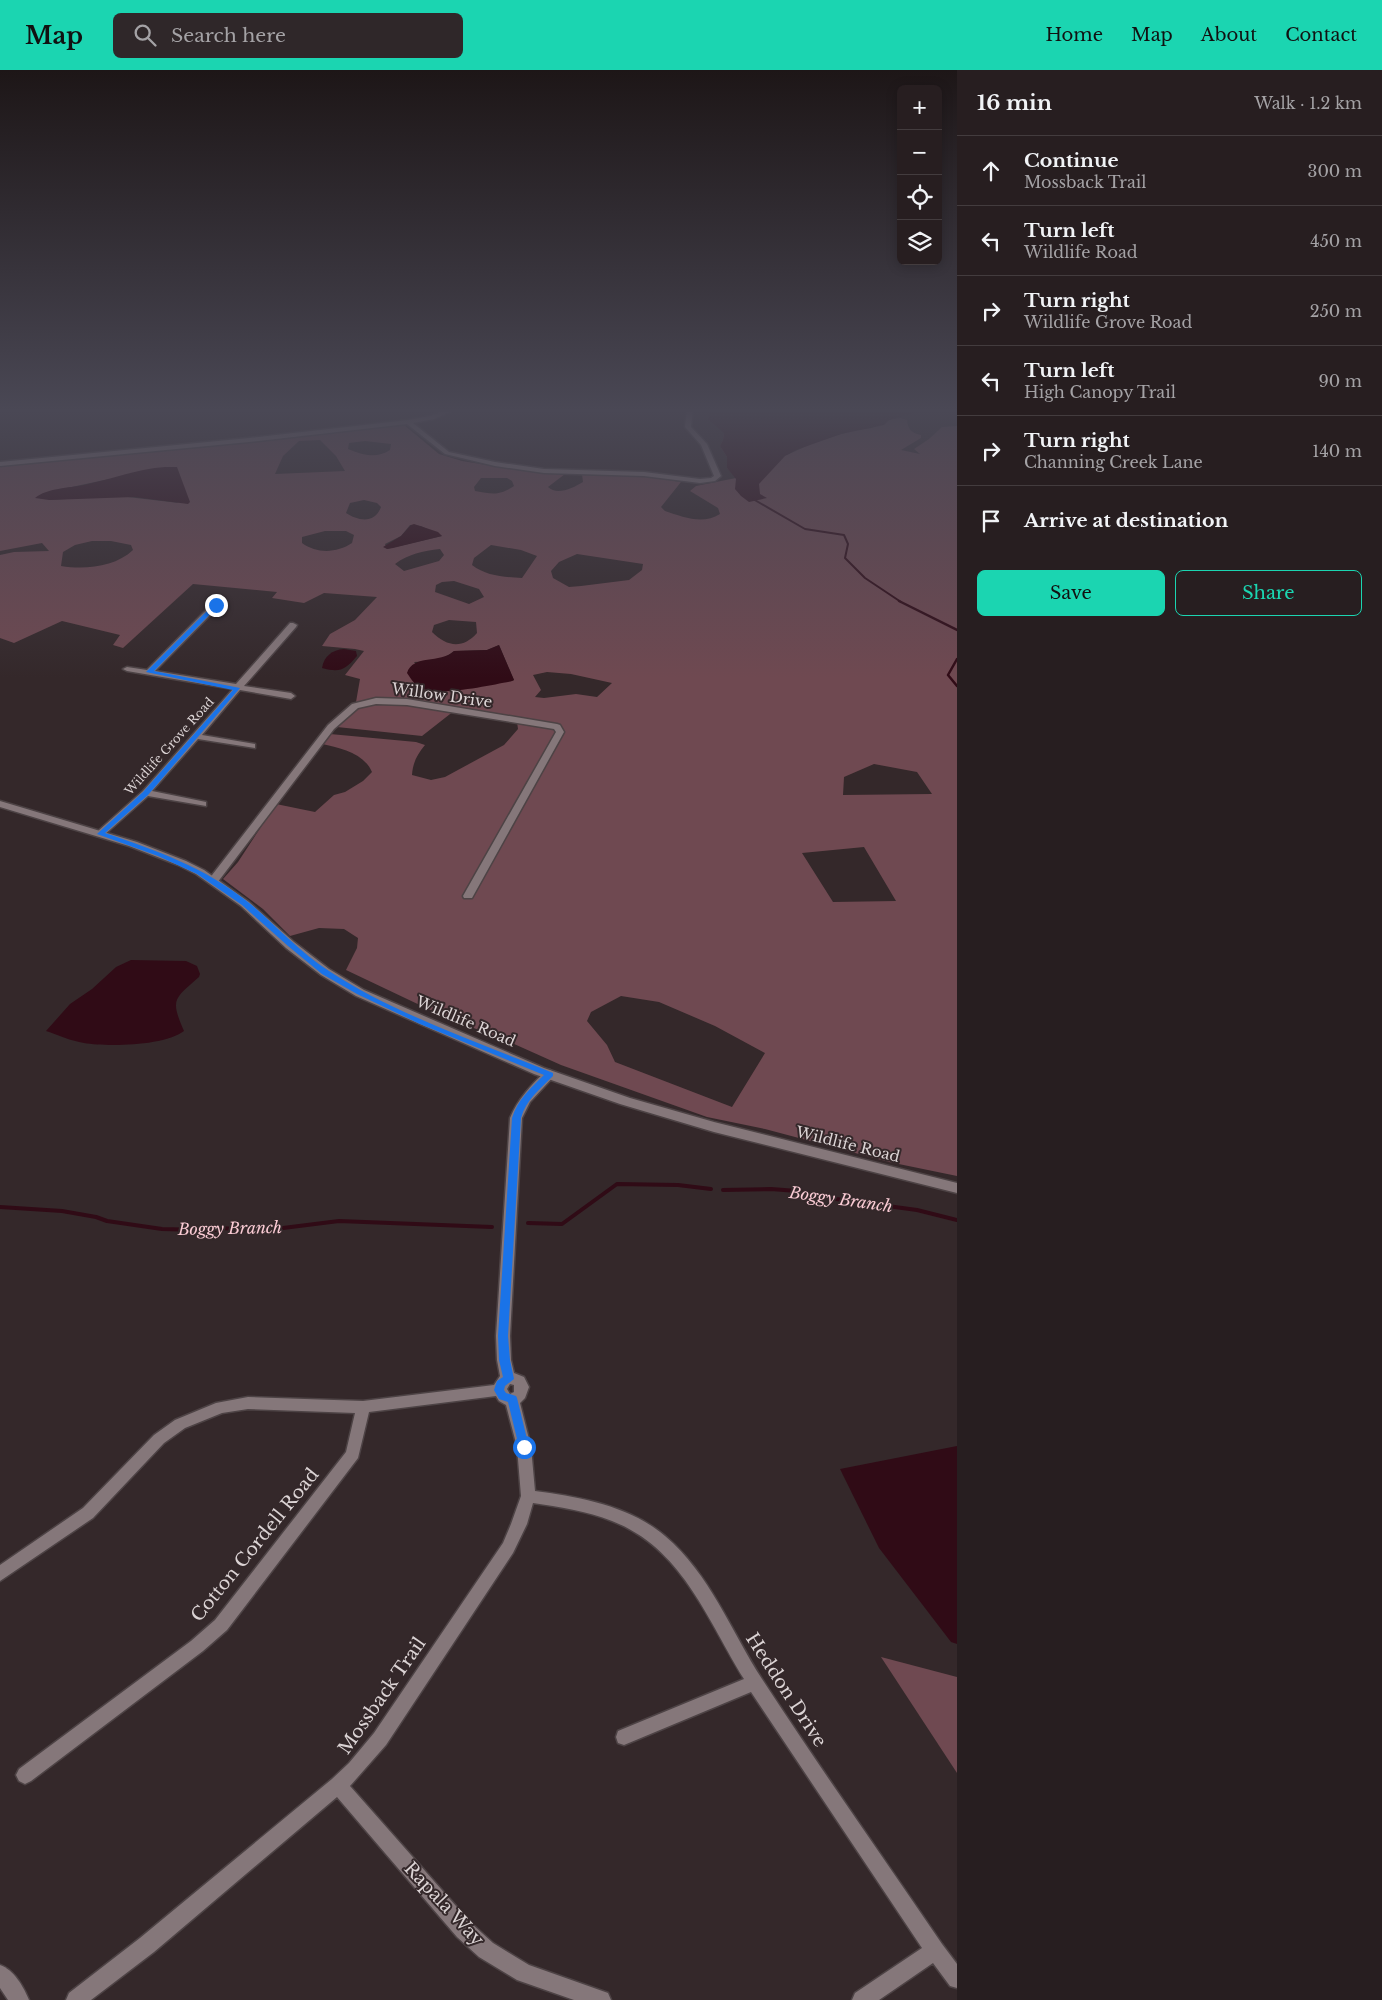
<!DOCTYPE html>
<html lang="en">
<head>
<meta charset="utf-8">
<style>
	:root { --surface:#271e20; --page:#2f2729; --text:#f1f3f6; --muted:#a4a2a5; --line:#433c3e; --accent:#1bd5b1 }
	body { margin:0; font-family:"Libre Baskerville",serif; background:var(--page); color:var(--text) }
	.controls { position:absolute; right:15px; top:15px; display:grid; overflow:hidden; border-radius:8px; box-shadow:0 2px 12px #0003 }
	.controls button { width:45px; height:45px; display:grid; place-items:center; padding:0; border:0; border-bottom:1px solid var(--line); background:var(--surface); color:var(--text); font:25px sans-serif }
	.stop { position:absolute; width:15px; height:15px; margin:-11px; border:4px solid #1a73e8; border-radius:50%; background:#fff }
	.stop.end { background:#1a73e8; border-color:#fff; box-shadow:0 1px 5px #0008 }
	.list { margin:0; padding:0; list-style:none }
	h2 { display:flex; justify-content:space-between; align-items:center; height:65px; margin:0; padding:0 20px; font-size:21px }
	h2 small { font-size:16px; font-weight:400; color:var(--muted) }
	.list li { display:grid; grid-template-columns:32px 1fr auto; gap:15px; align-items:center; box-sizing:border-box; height:70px; padding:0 20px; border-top:1px solid var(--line) }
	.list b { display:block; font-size:19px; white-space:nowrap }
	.list p { margin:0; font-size:16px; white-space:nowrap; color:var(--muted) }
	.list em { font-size:16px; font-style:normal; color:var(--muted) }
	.actions { display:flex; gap:10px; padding:15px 20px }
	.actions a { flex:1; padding:11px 0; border:1px solid var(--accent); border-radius:8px; text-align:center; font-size:18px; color:var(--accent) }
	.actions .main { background:var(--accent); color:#111 }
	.icon { flex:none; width:28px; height:28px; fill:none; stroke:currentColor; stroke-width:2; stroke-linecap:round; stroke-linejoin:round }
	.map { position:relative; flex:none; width:957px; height:1930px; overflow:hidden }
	header { display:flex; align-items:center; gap:30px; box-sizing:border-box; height:70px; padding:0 25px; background:var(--accent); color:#111 }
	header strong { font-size:24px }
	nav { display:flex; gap:28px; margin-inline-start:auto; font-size:18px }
	.search { width:350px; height:45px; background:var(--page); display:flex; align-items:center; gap:12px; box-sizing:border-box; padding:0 18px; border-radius:8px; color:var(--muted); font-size:19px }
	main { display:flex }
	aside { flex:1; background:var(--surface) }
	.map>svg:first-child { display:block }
	.green { fill:#6f4951; fill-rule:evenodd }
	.water { fill:#300b16 }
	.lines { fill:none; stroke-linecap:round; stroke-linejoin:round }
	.stream-far2 { stroke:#300b16; stroke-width:2 }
	.stream-far1 { stroke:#300b16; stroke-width:2.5 }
	.stream { stroke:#300b16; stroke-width:4 }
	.street-casing { stroke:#4d4345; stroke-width:3 }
	.secondary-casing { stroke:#4d4345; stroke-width:3 }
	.street { fill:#85777a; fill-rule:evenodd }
	.secondary { fill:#85777a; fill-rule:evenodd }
	.route { fill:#1a73e8 }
	.labels { text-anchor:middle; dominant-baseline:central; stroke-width:4; stroke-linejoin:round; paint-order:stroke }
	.far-street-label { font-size:12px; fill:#dbd3d4; stroke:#34282a }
	.street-label { font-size:15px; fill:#dbd3d4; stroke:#34282a }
	.water-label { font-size:16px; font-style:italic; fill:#facbd4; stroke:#34282a }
	.near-street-label { font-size:18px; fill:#dbd3d4; stroke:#34282a }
</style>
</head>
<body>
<header>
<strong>Map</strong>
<div class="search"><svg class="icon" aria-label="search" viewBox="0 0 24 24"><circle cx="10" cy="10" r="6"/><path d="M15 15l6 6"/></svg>Search here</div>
<nav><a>Home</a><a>Map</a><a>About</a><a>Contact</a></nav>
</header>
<main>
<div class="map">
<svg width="957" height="1930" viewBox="0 0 957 1930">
	<rect width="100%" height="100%" fill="#34282a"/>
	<g class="green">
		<path d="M900 348 907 350C908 360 912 363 921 365V368L901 380 920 384 914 379 929 369 942 357 957 356V1106L889 1092 765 1059 707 1047 561 995 505 970 445 947 346 900 357 878 358 868 344 859 319 858 290 866 263 839 223 809 238 792 276 734 315 742 334 725 345 722 363 711 372 702C364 683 340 678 322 674L330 664 416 672 425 675C417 685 413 692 412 705L431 710 445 707 504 675 518 659 517 652 459 637 422 666 337 657 356 632 360 609 345 605 364 581 355 579 322 576 330 564 355 550 377 527 324 523 304 533 272 528 277 522 193 514 123 578 113 575 120 565 62 551 14 573 0 568V485L14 482 49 481 42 473 0 481V396L197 378 404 355 439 384 462 391 524 401 565 404 548 417C557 426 573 418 583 412L582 404 644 406 681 412 661 437 665 441C683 447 703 455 720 444L718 438 690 421 696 416 736 408 727 398V387L720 376 723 370 724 363 787 385 813 373 851 361 872 358 889 350ZM320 370 336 386 345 401 275 404 283 386 299 371ZM365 371 391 374 390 380C376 389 363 385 348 379L349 373ZM481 408H507L512 411 514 416C499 426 493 424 475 421L474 417ZM109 409 179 433 119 426 49 430 48 422ZM364 430 377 433 381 437C375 454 358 451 346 443L350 433ZM410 455 421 456 442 466 387 479 385 474 401 466ZM325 461H346L354 465 352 473C337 483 317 484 302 473V467ZM92 471H111L131 475 133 480C115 497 85 500 61 496L63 482 75 475ZM491 475 521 480 537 486 522 508C504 507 486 506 472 495L474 488ZM440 479 444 485 439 491 404 501 395 494C408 484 423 481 440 479ZM577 484 643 494 642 500 629 510 581 516 569 517 553 508 551 501 559 492ZM454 511 479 519 484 527 469 534 435 522 436 515 442 512ZM449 550 476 552 477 563C463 579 447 577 432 562L434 555ZM499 575 514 610 512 611 440 621 414 592C428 591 443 591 454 581L487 580ZM547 602 571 604 612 613 597 627 576 624 544 628 535 627 541 620 533 605ZM874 694 917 702 932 724 843 725 844 707ZM864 777 896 831 833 832 802 783ZM621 926 659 932 715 956 765 983 732 1037 615 992 607 975 587 951 591 942Z"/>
		<path d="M881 1587 957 1607V1703Z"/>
	</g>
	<g class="water">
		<path d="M714 338H918L917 342 889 350 884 355 841 364 796 380 785 386 759 414 760 424 767 428 749 432 741 426 735 419 736 409 727 398V387L720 376 723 370 724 363 708 349 711 340Z"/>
		<path d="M165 397H177L190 432 188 434 134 427 49 430 35 428C47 418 69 418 84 415 112 409 137 399 165 397Z"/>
		<path d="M414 454 438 462 442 466 393 478 387 479 383 477 401 466 411 455Z"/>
		<path d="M499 575 514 610 512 611C492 615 441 626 423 619 416 617 411 609 407 603 413 584 440 594 454 581L487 580Z"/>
		<path d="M344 579 356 581 357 586C345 600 340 603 322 598 324 586 332 580 344 579Z"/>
		<path d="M131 890 186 891 197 896 200 904 199 907C174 929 170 929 184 961 165 976 107 977 84 973 71 971 58 965 46 961L70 934 92 919 116 897Z"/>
		<path d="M957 1376V1574L951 1572 879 1478 840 1399Z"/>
	</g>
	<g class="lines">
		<g class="stream-far2">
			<path d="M0 338H18"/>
			<path d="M753 429 805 459 844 465 848 474 845 488 865 508 901 532"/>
		</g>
		<g class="stream-far1">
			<path d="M899 531 957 560"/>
			<path d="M957 589 948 605 957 616"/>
		</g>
		<g class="stream">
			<path d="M723 1120 771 1119 797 1121 836 1129 917 1140 957 1150"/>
			<path d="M0 1137 62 1141 96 1147 107 1151 162 1159 202 1160 209 1158 216 1160 222 1158 259 1161 339 1151 492 1157"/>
			<path d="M528 1153 562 1154 617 1114 678 1115 711 1119"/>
		</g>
		<defs>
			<g id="street">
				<path d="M450 338H458L434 349 413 353 449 382 495 392 544 399 644 402 700 409 711 408 714 406 701 375 685 357 687 338H693L691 357 707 374 721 406 715 411 700 413 644 406 544 403 495 396 445 384 407 354 249 372 0 396V392L249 368 408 350 430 346Z"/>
				<path d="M213 533 220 535 155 601 236 614 290 553H293L297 555 296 557 244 616 291 623 295 626 291 629 240 620 202 665 255 674V678L198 669 152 721 206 732V736L148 726 103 766H97L95 764 97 762 143 721 233 619 127 601 123 599 127 597 147 600Z"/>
				<path d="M376 628 407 629 557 654 560 655 564 662 472 828H464L463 826 556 662 554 659 407 635 376 634 358 638 334 659 217 813H209L208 811 209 809 328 655 352 634Z"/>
				<path d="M550 1000 556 1004 530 1032 522 1048 510 1266 511 1290 514 1303 524 1307 529 1317 525 1328 520 1333 531 1377 535 1421C580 1427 630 1436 665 1466 710 1504 731 1561 762 1609 820 1698 882 1786 942 1874L957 1894V1918L950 1916 933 1893 879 1930H852L855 1923 922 1878 751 1622 624 1675 618 1673 616 1667 618 1661 744 1609C707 1549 682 1478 612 1451 587 1441 559 1437 533 1433L527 1454 513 1483 386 1675 350 1716 471 1853 493 1873 529 1895 608 1923 611 1930H574L517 1910 479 1887 457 1867 337 1727 154 1882 91 1930H66L69 1923 140 1868 332 1709 349 1693 374 1663 503 1473 511 1454 521 1426 517 1377 506 1335 499 1331 496 1326 369 1342 358 1388 227 1560 203 1581 31 1711 25 1714 19 1711 16 1705 19 1699 191 1571 215 1550 346 1382 355 1343 248 1339 222 1343 185 1358 164 1373 93 1448 0 1511V1495L83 1438 154 1365 175 1350 216 1333 248 1327 363 1331 494 1315 500 1306 497 1290 496 1266 510 1048C518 1029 531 1015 546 1001ZM510 1314 514 1315V1322L510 1324 507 1319Z"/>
				<path d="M0 1895C14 1900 23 1916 29 1930H8L0 1918Z"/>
			</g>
			<path id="secondary" d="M0 731 137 772 186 791 204 800 249 832 294 872 329 899 364 920 544 998 630 1028 714 1052 957 1113V1123L714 1062 620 1034 534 1004 356 926 321 905 286 878 241 836 196 804 178 795 129 776 0 737Z"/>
		</defs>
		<use href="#street" class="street-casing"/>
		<use href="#secondary" class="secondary-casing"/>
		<use href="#street" class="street"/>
		<use href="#secondary" class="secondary"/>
	</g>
	<linearGradient id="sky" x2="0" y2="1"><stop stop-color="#1d1617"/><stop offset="0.56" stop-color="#4a4855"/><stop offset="1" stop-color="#4a4855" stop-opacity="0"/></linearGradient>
	<rect width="957" height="608" fill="url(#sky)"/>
	<path class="route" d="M214 534 219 535 154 601 240 618 148 725 105 763C158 781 204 797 248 832 275 854 299 882 329 901 394 944 481 973 553 1003V1006C539 1020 526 1030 521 1048L508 1266 510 1290 514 1309 505 1316 504 1320 506 1323 516 1326 517 1328 529 1377 528 1380 524 1382 519 1377 508 1332 499 1329 494 1320 497 1311 503 1307 499 1290 498 1266 512 1048C518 1029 530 1019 544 1005L420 954 357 924 322 904 288 876 242 835 197 804 158 786 97 764 143 722 233 620 146 602Z"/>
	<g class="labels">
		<g class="far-street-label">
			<text transform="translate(169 676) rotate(-48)">Wildlife Grove Road</text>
		</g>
		<g class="street-label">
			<text transform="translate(442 625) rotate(8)">Willow Drive</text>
			<text transform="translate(466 951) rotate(23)">Wildlife Road</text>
			<text transform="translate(848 1074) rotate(14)">Wildlife Road</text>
		</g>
		<g class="water-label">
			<text transform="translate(841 1129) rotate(8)">Boggy Branch</text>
			<text transform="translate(230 1158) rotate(-1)">Boggy Branch</text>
		</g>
		<g class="near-street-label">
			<text transform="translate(255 1475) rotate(-51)">Cotton Cordell Road</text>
			<text transform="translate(786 1620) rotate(57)">Heddon Drive</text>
			<text transform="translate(382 1626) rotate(-55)">Mossback Trail</text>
			<text transform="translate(444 1834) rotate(47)">Rapala Way</text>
		</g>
	</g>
</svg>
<div class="controls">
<button>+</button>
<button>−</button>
<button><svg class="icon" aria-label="locate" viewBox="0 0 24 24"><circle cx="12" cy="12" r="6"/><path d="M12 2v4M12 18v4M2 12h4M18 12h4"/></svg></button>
<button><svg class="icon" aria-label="layers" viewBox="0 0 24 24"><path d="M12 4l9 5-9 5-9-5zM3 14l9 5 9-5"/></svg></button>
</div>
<div class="stop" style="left:524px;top:1377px"></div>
<div class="stop end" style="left:216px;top:535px"></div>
</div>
<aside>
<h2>16 min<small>Walk · 1.2 km</small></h2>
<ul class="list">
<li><svg class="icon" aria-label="ahead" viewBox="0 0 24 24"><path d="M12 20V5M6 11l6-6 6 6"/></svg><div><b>Continue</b><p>Mossback Trail</p></div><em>300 m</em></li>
<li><svg class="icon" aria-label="left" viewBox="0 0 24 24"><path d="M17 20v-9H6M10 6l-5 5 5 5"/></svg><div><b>Turn left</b><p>Wildlife Road</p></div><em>450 m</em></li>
<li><svg class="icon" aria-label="right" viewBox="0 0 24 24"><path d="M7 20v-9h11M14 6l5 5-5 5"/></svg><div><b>Turn right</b><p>Wildlife Grove Road</p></div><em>250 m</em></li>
<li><svg class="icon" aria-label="left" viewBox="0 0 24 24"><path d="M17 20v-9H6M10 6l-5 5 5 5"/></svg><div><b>Turn left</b><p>High Canopy Trail</p></div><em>90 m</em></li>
<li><svg class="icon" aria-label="right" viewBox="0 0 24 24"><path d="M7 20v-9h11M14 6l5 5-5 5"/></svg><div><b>Turn right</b><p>Channing Creek Lane</p></div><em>140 m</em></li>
<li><svg class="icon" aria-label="arrive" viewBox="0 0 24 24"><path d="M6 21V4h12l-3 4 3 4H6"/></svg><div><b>Arrive at destination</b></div></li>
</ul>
<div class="actions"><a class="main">Save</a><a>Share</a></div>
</aside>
</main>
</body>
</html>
